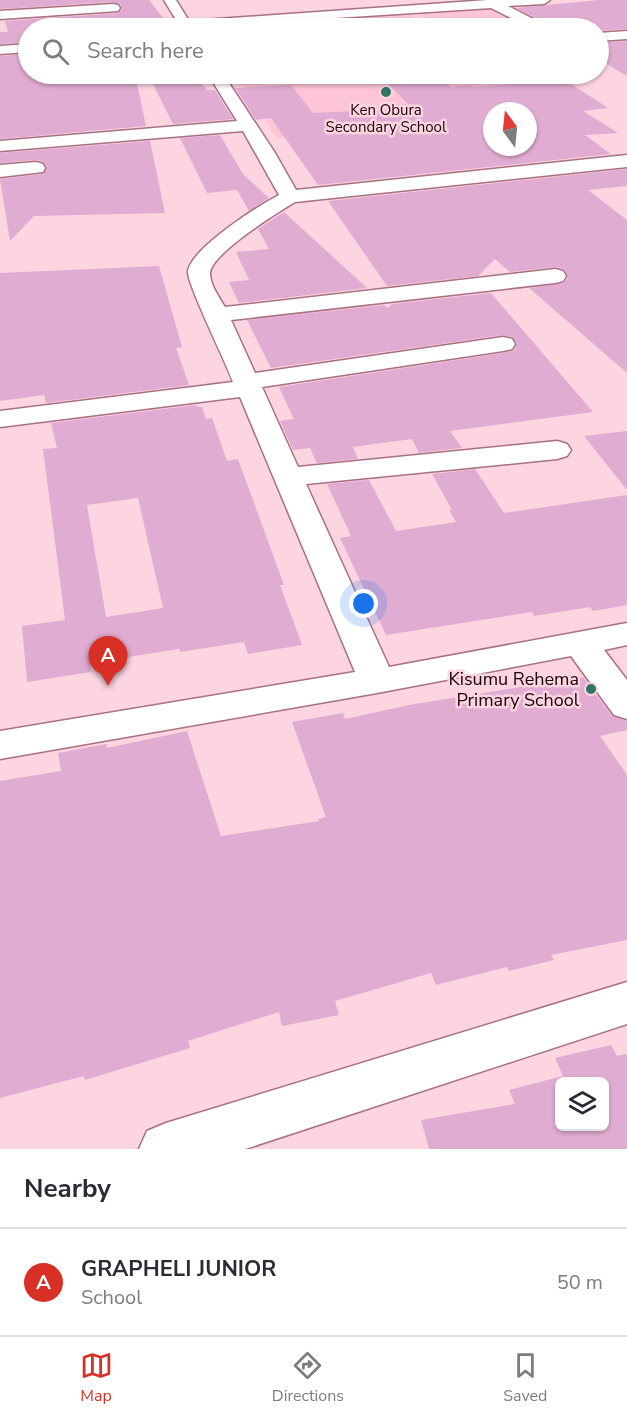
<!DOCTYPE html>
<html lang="en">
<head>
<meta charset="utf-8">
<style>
	:root { --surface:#fff; --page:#f7f7f7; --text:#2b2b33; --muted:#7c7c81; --line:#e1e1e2; --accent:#d93025 }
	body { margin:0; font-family:"Nunito Sans",sans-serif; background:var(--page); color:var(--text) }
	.controls { position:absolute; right:18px; bottom:18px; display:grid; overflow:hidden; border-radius:9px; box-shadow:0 2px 4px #0004 }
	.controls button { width:54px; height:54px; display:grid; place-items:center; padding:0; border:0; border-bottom:2px solid var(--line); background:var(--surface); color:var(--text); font:30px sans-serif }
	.compass { position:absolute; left:483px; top:102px; width:54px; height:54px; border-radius:50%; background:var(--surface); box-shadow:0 2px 4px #0004; rotate:345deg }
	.you { position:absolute; left:364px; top:604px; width:21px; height:21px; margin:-15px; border:4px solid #fff; border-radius:50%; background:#1a73e8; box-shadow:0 0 0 9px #1a73e833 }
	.badge { display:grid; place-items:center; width:39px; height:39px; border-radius:50%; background:var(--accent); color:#fff; font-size:20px; font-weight:700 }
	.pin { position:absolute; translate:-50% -50px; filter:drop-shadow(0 2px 3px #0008) }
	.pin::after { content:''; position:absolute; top:32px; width:21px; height:18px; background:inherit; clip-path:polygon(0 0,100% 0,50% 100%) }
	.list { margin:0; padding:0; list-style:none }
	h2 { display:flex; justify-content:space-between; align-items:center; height:78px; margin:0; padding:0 24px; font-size:26px }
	h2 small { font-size:20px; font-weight:400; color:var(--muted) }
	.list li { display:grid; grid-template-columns:39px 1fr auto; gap:18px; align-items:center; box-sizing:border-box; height:108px; padding:0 24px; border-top:2px solid var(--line) }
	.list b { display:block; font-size:22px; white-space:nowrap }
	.list p { margin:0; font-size:20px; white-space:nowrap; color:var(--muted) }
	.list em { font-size:20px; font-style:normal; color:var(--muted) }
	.icon { flex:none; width:33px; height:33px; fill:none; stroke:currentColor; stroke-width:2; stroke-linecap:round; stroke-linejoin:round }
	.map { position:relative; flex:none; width:627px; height:1149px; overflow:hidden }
	.search { position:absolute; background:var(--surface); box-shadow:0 2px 4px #0004; left:18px; right:18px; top:18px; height:66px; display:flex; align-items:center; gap:15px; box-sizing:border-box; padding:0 21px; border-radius:33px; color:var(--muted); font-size:22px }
	.sheet { height:186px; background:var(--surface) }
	nav { display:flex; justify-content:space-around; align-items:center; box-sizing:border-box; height:84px; border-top:2px solid var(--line); background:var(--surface); font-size:16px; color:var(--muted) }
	nav a { display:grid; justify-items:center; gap:3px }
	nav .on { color:var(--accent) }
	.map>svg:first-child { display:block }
	.built { fill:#fec5d7 }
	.green { fill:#c0cc94 }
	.building { fill:#e1acd1; fill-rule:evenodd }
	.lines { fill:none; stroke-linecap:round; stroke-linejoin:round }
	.minor-casing { stroke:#a96f83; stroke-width:3 }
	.minor { fill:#fff; fill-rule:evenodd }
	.poi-dot { fill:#317567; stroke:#fcd5e1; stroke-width:2 }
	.labels { text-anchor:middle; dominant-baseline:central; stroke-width:5; stroke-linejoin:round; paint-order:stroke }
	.far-poi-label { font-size:15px; fill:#18050b; stroke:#fcd5e1 }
	.poi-label { font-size:18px; fill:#18050b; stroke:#fcd5e1; text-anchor:end }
</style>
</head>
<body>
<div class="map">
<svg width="627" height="1149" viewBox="0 0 627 1149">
	<rect width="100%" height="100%" fill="#fcd5e1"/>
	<g class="built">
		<path d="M489 6 532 28H439L414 11Z"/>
		<path d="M409 14 431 28H213L383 16Z"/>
		<path d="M233 74H497L559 114 492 111V120L277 138Z"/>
	</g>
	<path class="green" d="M273 74H404L407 76 281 83Z"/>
	<g class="building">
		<path d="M0 0H149L171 28H28V42L0 44V32H8L5 21 118 13 122 9 120 4 113 2 0 9Z"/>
		<path d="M599 0H627V29L598 31V28H549L546 23 516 8Z"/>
		<path d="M627 41V76L598 59V43Z"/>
		<path d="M28 54V74H135L146 126 0 139V56Z"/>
		<path d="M148 74H195L207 90H215L233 119 173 124Z"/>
		<path d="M442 79 451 87 470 85 473 87 565 80 608 108 583 111 618 133 585 135 611 154 318 185 271 118 256 120 235 88 291 85 313 113 396 109 393 105 408 104 388 84ZM492 111H528V147H492Z"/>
		<path d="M220 135 243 174 269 198 249 211 237 190 207 193 180 138Z"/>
		<path d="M150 141 165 213 34 216 10 241 0 179 43 174 47 167 44 162 36 160 0 163V153Z"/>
		<path d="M627 169V186L588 190 627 220V373L529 288 564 283 568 277 564 269 555 267 510 272 495 259 478 276 387 286 328 201Z"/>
		<path d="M284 212 367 288 239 303 229 282 249 280 236 252 269 249 258 229Z"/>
		<path d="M159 266 182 347 176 348 189 385 46 403 44 395 0 401V273Z"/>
		<path d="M491 293 593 412 450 431 462 448 419 453 412 439 353 447 358 459 317 463 310 448 293 450 280 421 294 419 279 387 503 353 514 350 517 343 512 337 503 335 271 368 247 320 384 305 388 308 392 304Z"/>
		<path d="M196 405 197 407H202L206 419 212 418 227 461 238 459 284 585H280L302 645 248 654 244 642 180 652 179 649 90 663 91 672 27 682 22 626 65 620 43 449 57 448 51 423ZM138 498 163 608 106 617 87 505Z"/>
		<path d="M627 431V490L584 436Z"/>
		<path d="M475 469 504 513 627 495V605L593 611 590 607 534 616 532 612 386 635 340 538 351 536 327 484 369 480 396 531 456 522 449 510H452L432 474Z"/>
		<path d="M583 677 612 716 627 721V730L600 736 627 775V940L551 955 554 960 509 971 507 967 436 985 431 973 335 1001 339 1015 282 1026 279 1012 188 1041 190 1048 85 1080 84 1076 0 1098V781L61 771 58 753 106 744 107 748 187 731 221 836 319 821 318 819 326 817 292 722 343 713 345 719 409 705Z"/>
		<path d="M611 1045 617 1056 627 1054V1149H429L421 1120 515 1104 509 1090 563 1076 555 1058ZM560 1082H604V1126H560Z"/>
	</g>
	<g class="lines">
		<defs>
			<g id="minor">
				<path d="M164 0H176L189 21 488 0H550L544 4 508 6 545 25 547 28H531L491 8 181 28Z"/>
				<path d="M113 4 118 5 120 8 118 11 0 19V11Z"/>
				<path d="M627 31V39L598 41V33Z"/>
				<path d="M28 44V52L0 54V46Z"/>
				<path d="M208 74H223L275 153 296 190 627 155V167L295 202C278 212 211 254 210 273 210 285 219 297 225 307L555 269 563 271 566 276 563 281 555 283 231 320 255 373 503 337 512 339 515 344 512 349 503 351 262 387 298 467 557 441 567 444 571 450 567 456 557 459 306 484 389 667 627 623V645L604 650 627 680V719L614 715 571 656 377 693 0 759V731L355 672 240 397 0 427V411L233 382C227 364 186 282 188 271 192 248 258 206 279 195L243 131 0 151V141L237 121Z"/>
				<path d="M36 162 43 164 45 168 43 172 0 177V165Z"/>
				<path d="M627 982V1024L245 1149H139L147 1131 166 1123Z"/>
			</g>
		</defs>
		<use href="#minor" class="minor-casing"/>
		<use href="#minor" class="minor"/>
	</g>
	<g class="poi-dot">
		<circle cx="386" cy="92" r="6"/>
		<circle cx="591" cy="689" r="6"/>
	</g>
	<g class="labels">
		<g class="far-poi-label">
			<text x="386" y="110">Ken Obura<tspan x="386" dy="17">Secondary School</tspan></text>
		</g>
		<g class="poi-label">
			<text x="579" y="679">Kisumu Rehema<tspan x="579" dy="21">Primary School</tspan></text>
		</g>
	</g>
</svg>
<div class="controls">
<button><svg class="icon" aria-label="layers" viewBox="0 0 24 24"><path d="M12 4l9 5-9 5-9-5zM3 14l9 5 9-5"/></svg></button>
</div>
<svg class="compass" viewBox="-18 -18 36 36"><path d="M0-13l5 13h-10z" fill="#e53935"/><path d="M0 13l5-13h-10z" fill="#7c7c81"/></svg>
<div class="you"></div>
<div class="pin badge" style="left:108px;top:686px">A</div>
<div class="search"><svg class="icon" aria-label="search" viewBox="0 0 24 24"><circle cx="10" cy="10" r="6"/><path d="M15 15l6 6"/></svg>Search here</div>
</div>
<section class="sheet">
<h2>Nearby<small></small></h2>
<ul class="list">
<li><span class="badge">A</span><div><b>GRAPHELI JUNIOR</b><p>School</p></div><em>50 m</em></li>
</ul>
</section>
<nav>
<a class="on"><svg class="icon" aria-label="map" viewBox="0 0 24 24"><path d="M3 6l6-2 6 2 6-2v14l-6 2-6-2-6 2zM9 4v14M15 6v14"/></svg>Map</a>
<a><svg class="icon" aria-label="directions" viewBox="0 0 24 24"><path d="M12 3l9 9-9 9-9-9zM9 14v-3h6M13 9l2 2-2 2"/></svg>Directions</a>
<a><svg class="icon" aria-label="saved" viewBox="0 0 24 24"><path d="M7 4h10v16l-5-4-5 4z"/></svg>Saved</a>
</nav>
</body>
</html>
